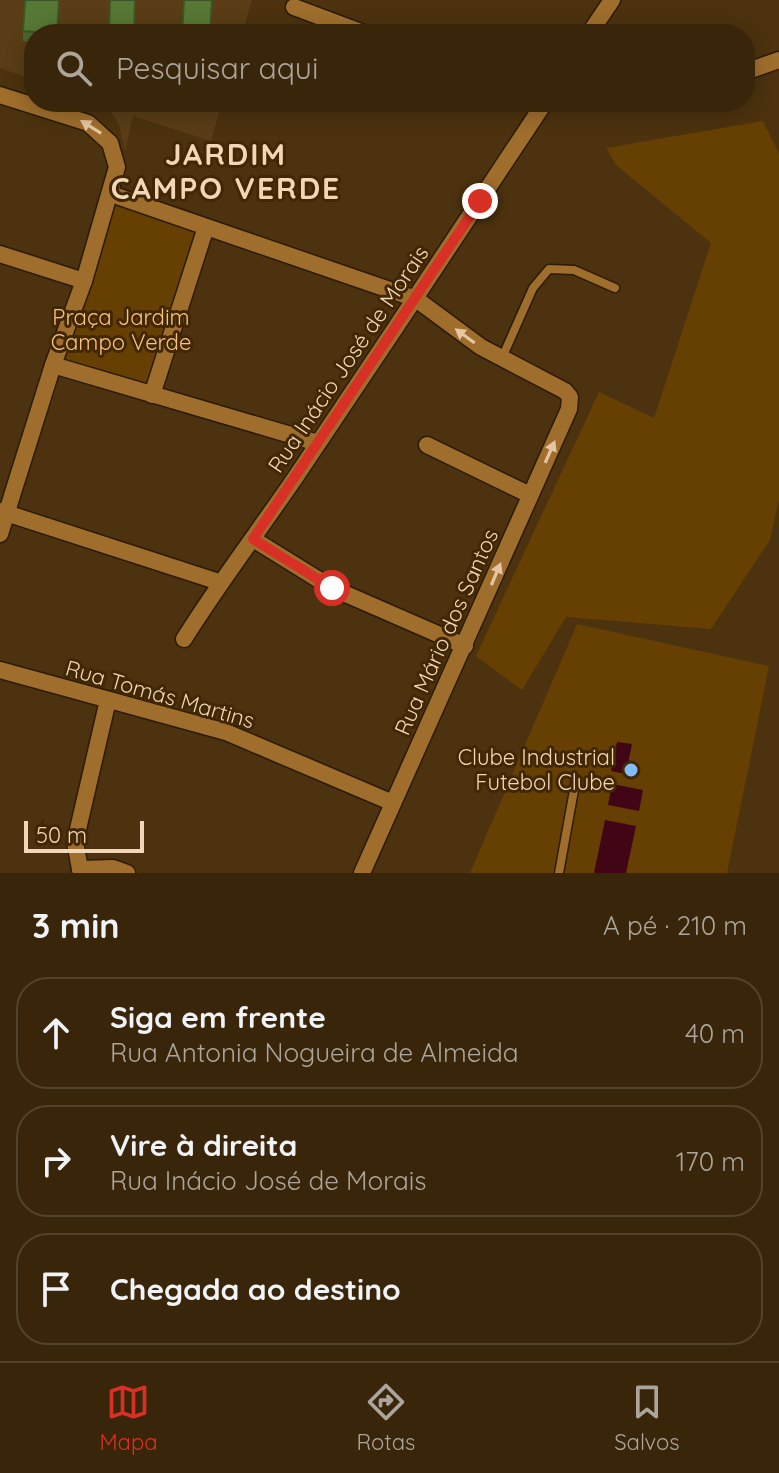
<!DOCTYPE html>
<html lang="pt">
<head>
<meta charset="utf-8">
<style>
	:root { --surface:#39260a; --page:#402e13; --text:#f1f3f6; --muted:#aba59c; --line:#53432b; --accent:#d93025 }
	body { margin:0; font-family:Quicksand,sans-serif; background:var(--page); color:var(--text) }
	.scale { position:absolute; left:24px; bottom:20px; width:120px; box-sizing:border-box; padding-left:8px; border:4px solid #f1d6b7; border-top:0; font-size:22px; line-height:28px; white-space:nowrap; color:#f1d6b7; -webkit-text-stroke:6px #412703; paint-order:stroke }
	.stop { position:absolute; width:24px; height:24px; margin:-18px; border:6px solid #d93025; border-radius:50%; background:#fff }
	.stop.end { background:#d93025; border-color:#fff; box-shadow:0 2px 8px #0008 }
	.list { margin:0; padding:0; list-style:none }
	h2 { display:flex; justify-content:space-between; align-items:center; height:104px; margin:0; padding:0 32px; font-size:34px }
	h2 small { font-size:26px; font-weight:400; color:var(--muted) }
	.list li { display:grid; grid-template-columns:52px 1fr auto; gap:24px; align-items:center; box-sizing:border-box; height:112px; margin:0 16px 16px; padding:0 16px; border:2px solid var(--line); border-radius:32px }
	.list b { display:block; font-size:30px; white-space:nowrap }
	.list p { margin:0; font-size:26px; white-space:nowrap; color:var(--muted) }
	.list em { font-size:26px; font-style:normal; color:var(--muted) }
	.icon { flex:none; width:44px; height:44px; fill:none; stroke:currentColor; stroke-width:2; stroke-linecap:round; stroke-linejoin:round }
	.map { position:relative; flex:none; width:779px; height:873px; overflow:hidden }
	.search { position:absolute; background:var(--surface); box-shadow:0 4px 20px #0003; left:24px; right:24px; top:24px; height:88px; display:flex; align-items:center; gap:20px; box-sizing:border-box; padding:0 28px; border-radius:32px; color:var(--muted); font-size:30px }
	.sheet { height:488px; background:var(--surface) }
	nav { display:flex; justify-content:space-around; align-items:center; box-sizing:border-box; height:112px; border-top:2px solid var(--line); background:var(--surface); font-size:22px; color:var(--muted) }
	nav a { display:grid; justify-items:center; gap:4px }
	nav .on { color:var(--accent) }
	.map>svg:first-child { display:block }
	.built { fill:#5a3d16 }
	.green { fill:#664003 }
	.water { fill:#420516 }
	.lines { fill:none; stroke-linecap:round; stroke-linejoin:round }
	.lane-casing { stroke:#2b1b07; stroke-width:11 }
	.street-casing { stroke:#2b1b07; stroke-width:19 }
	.lane { stroke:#9f6e2c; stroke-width:8 }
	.street { stroke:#9f6e2c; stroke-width:16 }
	.wall { fill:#4b672d }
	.building { fill:#577834; stroke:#3d5424; stroke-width:2 }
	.oneway { fill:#e5c6a2 }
	.route { stroke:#d93025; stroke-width:10 }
	.poi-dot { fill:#82bcfa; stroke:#412703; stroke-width:3 }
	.labels { text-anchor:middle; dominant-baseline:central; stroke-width:6; stroke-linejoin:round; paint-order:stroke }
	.park-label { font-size:22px; fill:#fbc27d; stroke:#412703 }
	.street-label { font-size:22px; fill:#f1d6b7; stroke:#412703 }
	.poi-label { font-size:22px; fill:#f1d6b7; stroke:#412703; text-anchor:end }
	.district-label { font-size:30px; font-weight:bold; letter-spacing:2px; fill:#f1d6b7; stroke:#412703 }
</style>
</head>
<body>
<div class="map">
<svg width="779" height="873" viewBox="0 0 779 873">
	<rect width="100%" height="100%" fill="#4c320e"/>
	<g class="built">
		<path d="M0 0H252L242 34H34V80L0 68Z"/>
		<path d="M98 102H222L211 141 133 116 125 151 119 125 107 105Z"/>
	</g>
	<g class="green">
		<path d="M763 121 779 154V499L770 540 711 629 566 617 522 690 476 656 599 392 654 418 711 243 616 165 606 148Z"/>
		<path d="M116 201 202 230 150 391 60 362Z"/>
		<path d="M577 624 769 666 727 873H470Z"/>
	</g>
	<g class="water">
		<path d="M617 742 632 744 626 774 611 771Z"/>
		<path d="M612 784 643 790 639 811 608 805Z"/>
		<path d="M605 820 636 826 626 873H594Z"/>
	</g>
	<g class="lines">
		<defs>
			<g id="lane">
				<path d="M502 358 533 288 549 269 574 270 615 288"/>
				<path d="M559 873 576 779"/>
			</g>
			<g id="street">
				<path d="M294 7 366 34"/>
				<path d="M589 34 612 0"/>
				<path d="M745 72 779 60"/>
				<path d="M0 95 88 123 110 143 117 167 84 281 53 365 0 534"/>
				<path d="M111 194 416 299 481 347 565 391 570 397 569 409 362 873"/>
				<path d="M0 254 84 281"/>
				<path d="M53 365 318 443"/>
				<path d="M152 395 206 227"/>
				<path d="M427 445 530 495"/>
				<path d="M0 511 219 582"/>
				<path d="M253 539 332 588 465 646"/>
				<path d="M184 639C219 583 258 532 295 478 379 353 462 228 545 102"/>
				<path d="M0 670 226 732 393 803"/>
				<path d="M80 869 75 842 108 700"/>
				<path d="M80 869 113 868 127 873"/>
			</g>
		</defs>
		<use href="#lane" class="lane-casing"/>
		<use href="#street" class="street-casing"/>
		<use href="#lane" class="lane"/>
		<use href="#street" class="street"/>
	</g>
	<path class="wall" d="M23 31 58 34H34V42L23 41Z"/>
	<g class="building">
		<path d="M25 0H59L57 34 23 31Z"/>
		<path d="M110 0H135L134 34H109Z"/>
		<path d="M184 0H212L210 34H182Z"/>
	</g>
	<defs><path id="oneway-solid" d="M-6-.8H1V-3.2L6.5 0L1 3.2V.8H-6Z" transform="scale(2)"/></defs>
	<g class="oneway">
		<use href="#oneway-solid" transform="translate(91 127) rotate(-148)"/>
		<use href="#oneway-solid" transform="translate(465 336) rotate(-144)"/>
		<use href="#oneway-solid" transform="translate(550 452) rotate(-66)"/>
		<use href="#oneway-solid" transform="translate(496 574) rotate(-67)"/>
	</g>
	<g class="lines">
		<path class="route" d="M332 588 253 539 480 201"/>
	</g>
	<circle class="poi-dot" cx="631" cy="770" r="8"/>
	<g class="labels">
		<g class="park-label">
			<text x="121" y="317">Praça Jardim<tspan x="121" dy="25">Campo Verde</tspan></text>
		</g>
		<g class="street-label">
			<text transform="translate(348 359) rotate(-56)">Rua Inácio José de Morais</text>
			<text transform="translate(446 632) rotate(-66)">Rua Mário dos Santos</text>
			<text transform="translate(160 694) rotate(16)">Rua Tomás Martins</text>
		</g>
		<g class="poi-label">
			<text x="615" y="757">Clube Industrial<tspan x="615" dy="25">Futebol Clube</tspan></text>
		</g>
		<g class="district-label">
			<text x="226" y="154">JARDIM<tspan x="226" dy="34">CAMPO VERDE</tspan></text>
		</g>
	</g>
</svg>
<div class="scale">50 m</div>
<div class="stop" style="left:332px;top:588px"></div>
<div class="stop end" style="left:480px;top:201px"></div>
<div class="search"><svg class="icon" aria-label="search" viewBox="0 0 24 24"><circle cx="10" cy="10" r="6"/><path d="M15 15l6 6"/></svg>Pesquisar aqui</div>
</div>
<section class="sheet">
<h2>3 min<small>A pé · 210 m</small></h2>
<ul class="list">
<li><svg class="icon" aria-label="ahead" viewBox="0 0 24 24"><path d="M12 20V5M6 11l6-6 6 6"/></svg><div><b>Siga em frente</b><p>Rua Antonia Nogueira de Almeida</p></div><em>40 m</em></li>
<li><svg class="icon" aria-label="right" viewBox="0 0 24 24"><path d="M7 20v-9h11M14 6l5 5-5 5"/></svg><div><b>Vire à direita</b><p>Rua Inácio José de Morais</p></div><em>170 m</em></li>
<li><svg class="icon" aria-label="arrive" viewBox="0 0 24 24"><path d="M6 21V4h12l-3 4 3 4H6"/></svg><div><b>Chegada ao destino</b></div></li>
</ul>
</section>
<nav>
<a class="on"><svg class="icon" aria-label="map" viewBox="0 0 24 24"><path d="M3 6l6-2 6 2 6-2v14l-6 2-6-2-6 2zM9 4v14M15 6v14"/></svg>Mapa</a>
<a><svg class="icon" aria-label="directions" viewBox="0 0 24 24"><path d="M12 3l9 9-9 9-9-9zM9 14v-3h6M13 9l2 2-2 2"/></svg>Rotas</a>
<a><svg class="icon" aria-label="saved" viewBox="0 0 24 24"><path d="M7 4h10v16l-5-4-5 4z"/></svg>Salvos</a>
</nav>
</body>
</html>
